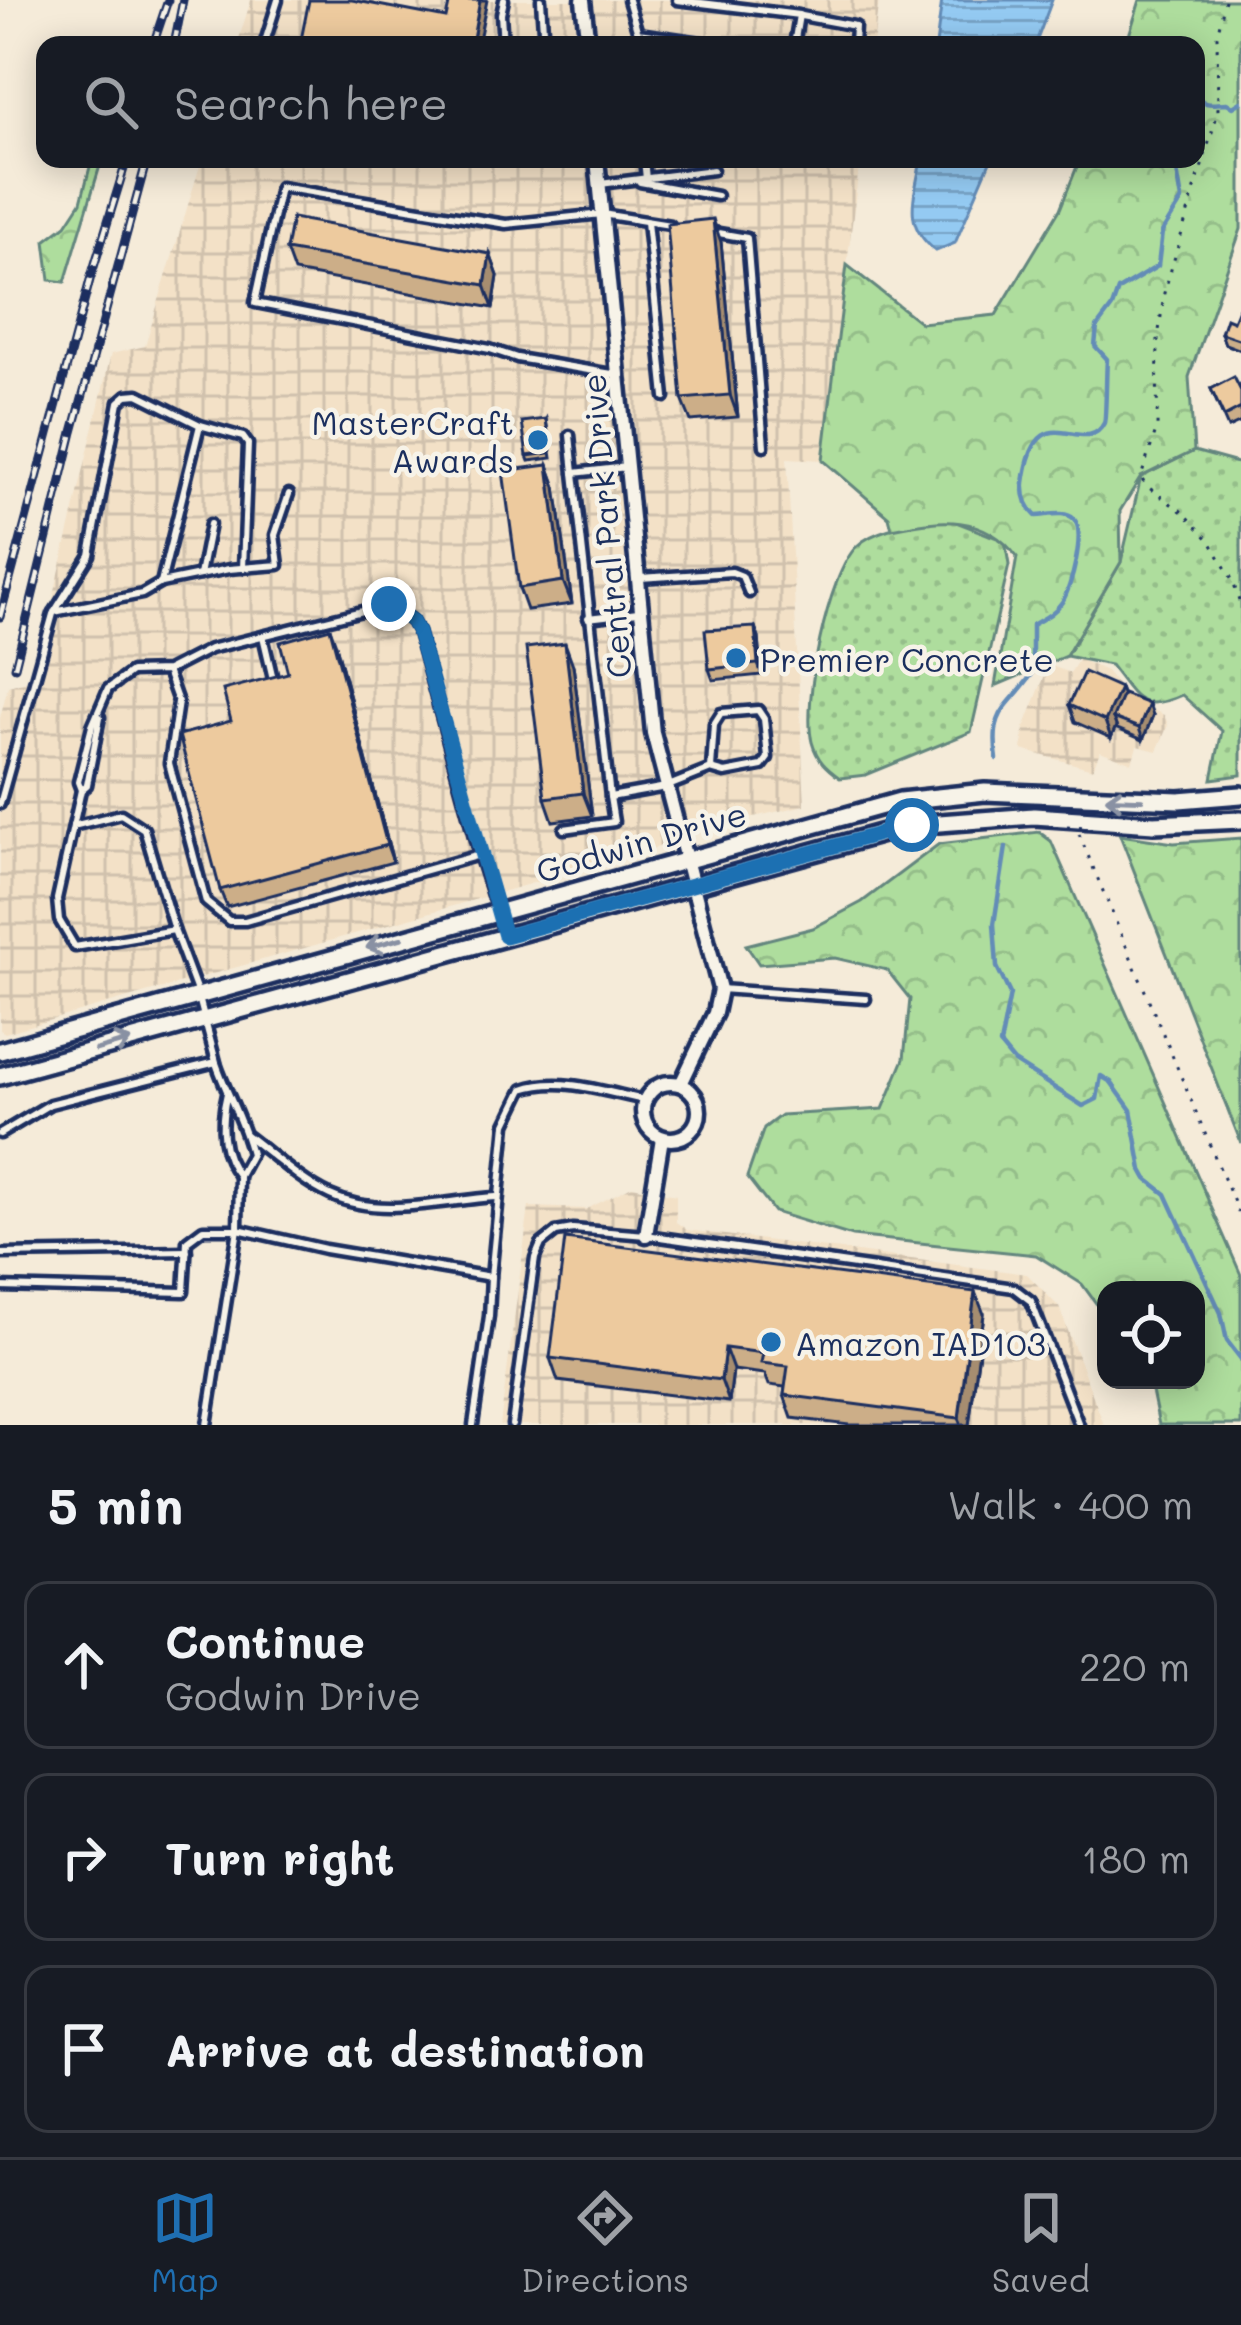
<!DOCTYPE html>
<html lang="en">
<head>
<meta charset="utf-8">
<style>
	:root { --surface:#171b24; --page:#242831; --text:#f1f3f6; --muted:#9ea1a6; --line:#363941; --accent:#1f6fb2 }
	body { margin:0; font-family:Mali,sans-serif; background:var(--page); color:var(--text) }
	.controls { position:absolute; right:36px; bottom:36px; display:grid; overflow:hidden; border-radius:24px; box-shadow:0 6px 30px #0003 }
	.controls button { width:108px; height:108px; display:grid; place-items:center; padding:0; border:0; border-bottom:3px solid var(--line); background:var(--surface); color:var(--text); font:60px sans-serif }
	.stop { position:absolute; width:36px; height:36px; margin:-27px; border:9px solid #1f6fb2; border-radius:50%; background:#fff }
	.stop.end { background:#1f6fb2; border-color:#fff; box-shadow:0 3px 12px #0008 }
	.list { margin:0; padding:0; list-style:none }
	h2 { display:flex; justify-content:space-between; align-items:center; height:156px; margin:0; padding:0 48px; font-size:51px }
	h2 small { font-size:39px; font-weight:400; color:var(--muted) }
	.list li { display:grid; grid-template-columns:78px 1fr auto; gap:36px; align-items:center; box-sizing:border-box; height:168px; margin:0 24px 24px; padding:0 24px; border:3px solid var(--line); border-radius:24px }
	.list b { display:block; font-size:45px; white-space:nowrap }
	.list p { margin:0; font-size:39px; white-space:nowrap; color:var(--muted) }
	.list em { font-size:39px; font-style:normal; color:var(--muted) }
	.icon { flex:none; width:66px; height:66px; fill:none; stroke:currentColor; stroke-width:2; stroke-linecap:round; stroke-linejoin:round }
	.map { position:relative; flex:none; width:1241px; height:1425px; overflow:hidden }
	.search { position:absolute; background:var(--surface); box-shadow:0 6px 30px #0003; left:36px; right:36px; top:36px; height:132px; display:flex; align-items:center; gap:30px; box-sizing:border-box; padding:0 42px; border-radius:24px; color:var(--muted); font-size:45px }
	.sheet { height:732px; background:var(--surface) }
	nav { display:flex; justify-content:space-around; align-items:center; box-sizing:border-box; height:168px; border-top:3px solid var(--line); background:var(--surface); font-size:33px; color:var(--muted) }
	nav a { display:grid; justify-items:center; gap:6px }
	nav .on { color:var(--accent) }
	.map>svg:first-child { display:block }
	.industrial { fill:url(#industrial-grid) }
	.grass { fill:url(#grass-dots); stroke:#64867e; stroke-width:3 }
	.forest { fill:url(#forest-crowns); stroke:#64867e; stroke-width:3 }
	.water { fill:url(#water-rules); stroke:#648cb7; stroke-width:3 }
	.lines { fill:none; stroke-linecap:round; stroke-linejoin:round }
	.stream { stroke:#648cb7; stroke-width:4.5 }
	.service-casing { stroke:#1b2f5e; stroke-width:15 }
	.minor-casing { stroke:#1b2f5e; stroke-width:21 }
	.tertiary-casing { stroke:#1b2f5e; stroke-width:24 }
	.path { stroke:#1b2f5e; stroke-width:3; stroke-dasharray:3 9; stroke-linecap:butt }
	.service { stroke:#f7f3e8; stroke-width:6 }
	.minor { stroke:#f7f3e8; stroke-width:12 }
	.tertiary { stroke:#f7f3e8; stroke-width:15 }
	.rail-casing { stroke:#1b2f5e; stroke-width:9 }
	.rail { stroke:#f7f3e8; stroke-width:4.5; stroke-dasharray:14; stroke-linecap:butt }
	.path-bridge { stroke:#1b2f5e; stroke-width:3; stroke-dasharray:3 9; stroke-linecap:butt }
	.wall { fill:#ccae88; stroke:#1b2f5e; stroke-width:3 }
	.shaded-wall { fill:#a68d6f; stroke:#1b2f5e; stroke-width:3 }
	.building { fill:#edca9e; stroke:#1b2f5e; stroke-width:3 }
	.oneway { stroke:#8991a3 }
	.route { stroke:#1f6fb2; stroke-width:15 }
	.poi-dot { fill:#1f6fb2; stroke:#f7f3e8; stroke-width:4.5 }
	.labels { text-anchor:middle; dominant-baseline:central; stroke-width:9; stroke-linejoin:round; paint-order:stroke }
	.poi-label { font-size:33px; fill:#1b2f5e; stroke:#f7f3e8; text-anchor:start }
	.street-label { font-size:33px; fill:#1b2f5e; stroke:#f7f3e8 }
</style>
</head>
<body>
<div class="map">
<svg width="1241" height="1425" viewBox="0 0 1241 1425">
	<defs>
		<pattern id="industrial-grid" width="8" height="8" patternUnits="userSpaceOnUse" patternTransform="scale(3)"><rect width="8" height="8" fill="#f3e1c7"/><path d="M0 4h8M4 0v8" fill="none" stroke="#d0c1ad"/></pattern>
		<pattern id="grass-dots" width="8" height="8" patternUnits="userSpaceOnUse" patternTransform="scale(3)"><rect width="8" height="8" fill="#aedd9d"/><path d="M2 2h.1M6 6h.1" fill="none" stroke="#95be8a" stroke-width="1.8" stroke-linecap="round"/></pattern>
		<pattern id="forest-crowns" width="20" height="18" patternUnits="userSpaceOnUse" patternTransform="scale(3)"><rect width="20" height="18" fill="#aedd9d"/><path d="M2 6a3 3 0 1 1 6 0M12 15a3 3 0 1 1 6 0" fill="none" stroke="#95be8a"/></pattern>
		<pattern id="water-rules" width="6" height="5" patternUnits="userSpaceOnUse" patternTransform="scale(3)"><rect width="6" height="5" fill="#94caf2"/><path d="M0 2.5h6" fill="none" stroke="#78a4c7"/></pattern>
	</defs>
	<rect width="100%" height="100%" fill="#f5ebd9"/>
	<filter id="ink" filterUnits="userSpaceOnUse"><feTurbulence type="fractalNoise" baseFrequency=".00833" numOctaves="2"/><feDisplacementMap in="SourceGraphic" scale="24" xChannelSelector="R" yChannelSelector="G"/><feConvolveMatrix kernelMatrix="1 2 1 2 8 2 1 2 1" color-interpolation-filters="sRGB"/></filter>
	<g filter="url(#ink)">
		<g class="industrial">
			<path d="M251 0H879L873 45H237Z"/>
			<path d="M202 159H860L823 460 787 458 805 805 707 828 653 849 5 1033 0 1030V718L8 686 34 679 111 354 145 346Z"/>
			<path d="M1079 659 1106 671 1129 699 1164 715 1168 725 1157 751 1137 746 1132 763 1100 751 1093 769 1022 750 1024 728 1049 665 1070 673Z"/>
			<path d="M632 1186 676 1195V1222L687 1230 1027 1274 1059 1307 1104 1425H500L529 1207 587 1209Z"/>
		</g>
		<g class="grass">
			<path d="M1194 451 1241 464V775L1212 779 1222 731 1182 695C1139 714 1136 698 1110 665L1066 656 1121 562 1141 477Z"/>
			<path d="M946 518 1005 541 1009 565 971 732 866 775 840 778C826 768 817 760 812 742 802 703 828 574 857 546 878 526 918 524 946 518Z"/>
		</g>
		<g class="forest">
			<path d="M1140 0H1241V229L1189 377 1194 451 1141 477 1120 511 1121 562 1066 656 995 686 1017 557C984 513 940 519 892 529L889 517 823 460 847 265 921 323 996 315 1060 209 1080 159H1196V45H1126Z"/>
			<path d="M92 159H102L65 282 50 280 45 241 66 225 81 202Z"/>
			<path d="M1039 832 1051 841 1241 1275V1425H1159L1152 1391 1145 1380H1196V1290H1106V1317L1082 1284 1036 1255 852 1236 774 1212 747 1177 764 1128 781 1115 883 1109 904 1059 910 999 887 970 835 958 759 964 746 945 813 928 862 902 939 844Z"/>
			<path d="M1120 835 1174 843 1241 838V1143Z"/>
		</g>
		<g class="water">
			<path d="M942 0H1052L1035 45H936Z"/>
			<path d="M921 159H991L955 243 936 251C901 224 915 198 921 159Z"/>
		</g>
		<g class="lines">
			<g class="stream">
				<path d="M1196 94C1206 108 1212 103 1227 103L1233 107 1241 102"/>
				<path d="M997 759C990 709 1007 710 1032 674V625C1044 618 1054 614 1062 602 1071 589 1086 532 1074 519 1065 510 1047 516 1036 516 1027 507 1023 496 1024 483 1036 389 1085 461 1104 423 1106 420 1106 370 1107 359L1095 346 1097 327 1112 307 1118 290 1158 266 1162 232 1182 200 1175 159"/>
				<path d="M1006 847 994 924 997 967 1010 994 1000 1045 1014 1062 1083 1106 1097 1099 1101 1076 1111 1082 1131 1110 1142 1170 1147 1179 1166 1194 1221 1313 1227 1341 1241 1359"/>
			</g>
			<defs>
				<g id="service">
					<path d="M541 0 544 45"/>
					<path d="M628 0 638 33 723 45"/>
					<path d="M677 0 799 15 794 45"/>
					<path d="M801 16 855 26 854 45"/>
					<path d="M264 45 278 0"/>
					<path d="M503 45 501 14 504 0"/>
					<path d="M644 159 646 179"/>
					<path d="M640 182 717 196"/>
					<path d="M600 184 713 170"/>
					<path d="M647 222 665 397"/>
					<path d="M713 232 747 238 764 446"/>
					<path d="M618 375 517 358 490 349 255 303 280 187 506 224 602 214 670 225"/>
					<path d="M200 425 243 437 248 444 243 568"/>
					<path d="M570 435 574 473"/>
					<path d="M627 467 574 473 610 797 666 787 711 769 725 773 762 766 768 758 764 719 758 710 721 713 714 724 711 769"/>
					<path d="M200 575 210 524"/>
					<path d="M640 578 732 572 742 576 749 593"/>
					<path d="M161 583 229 569 279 565 275 535 289 494"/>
					<path d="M588 618 638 612"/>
					<path d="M263 636 273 679"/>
					<path d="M81 790 78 782 92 726 108 689 131 672 167 671 210 649 390 604 412 621 418 632 479 855 245 921H229L206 902 169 763 178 702 167 671"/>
					<path d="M0 804 53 614 90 555 119 402 127 395 138 394 200 425 161 583 142 594 54 612"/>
					<path d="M73 826 121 814 144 829 174 930"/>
					<path d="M564 829 614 822 610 797"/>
					<path d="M479 855 505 936"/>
					<path d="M720 989 866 999"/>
					<path d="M216 1063C227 1095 243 1121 251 1154L239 1176C219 1152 220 1122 227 1093"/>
					<path d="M0 1134 50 1104 216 1062 198 994 174 930 75 947 59 920 57 899 81 790 87 785 100 717"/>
					<path d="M246 1135C273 1155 300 1181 330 1195 381 1219 443 1200 496 1197"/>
					<path d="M239 1176 238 1229 325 1249 491 1277 506 1124 523 1089C562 1076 605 1092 644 1100"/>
					<path d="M0 1254 187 1251"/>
					<path d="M0 1287 184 1292 187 1241 203 1229H238L207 1425"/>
					<path d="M473 1425 489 1316 491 1277"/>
					<path d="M512 1425 535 1258 541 1244 556 1232 573 1229 646 1235 1014 1288 1031 1301 1079 1425"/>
				</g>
				<g id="minor">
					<path d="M583 0 588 45"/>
					<path d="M597 159 653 733 720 989 715 1013 681 1084"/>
					<circle cx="671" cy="1111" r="28"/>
					<path d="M646 1235 662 1138"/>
				</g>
				<g id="tertiary">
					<path d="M0 1051 900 801 985 792 1179 800 1241 795"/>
					<path d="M0 1076 912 825 1034 816 1154 824 1241 820"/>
				</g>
			</defs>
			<use href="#service" class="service-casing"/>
			<use href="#minor" class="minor-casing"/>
			<use href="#tertiary" class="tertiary-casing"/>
			<g class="path">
				<path d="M1225 0 1217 36 1218 112 1164 293 1158 339 1157 428 1141 477 1145 485 1184 513 1210 541 1233 581 1241 608"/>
				<path d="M1079 834 1241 1219"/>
			</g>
			<use href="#service" class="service"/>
			<use href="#minor" class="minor"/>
			<use href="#tertiary" class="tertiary"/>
			<defs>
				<g id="rail">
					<path d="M153 45 168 0"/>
					<path d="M174 45 183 0"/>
					<path d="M0 617 90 280 127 159"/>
					<path d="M15 667 73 432 147 159"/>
				</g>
			</defs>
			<use href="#rail" class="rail-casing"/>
			<use href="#rail" class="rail"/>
			<path class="path-bridge" d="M1067 826 1087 827"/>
		</g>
		<g class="wall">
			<path d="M721 242 738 417 691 421 682 399Z"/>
			<path d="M286 250 490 254 498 276 493 308 294 272Z"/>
			<path d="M1241 310V350L1225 344 1221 333 1233 321Z"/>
			<path d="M1211 389 1241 391V422L1228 428Z"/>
			<path d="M546 419 552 458 529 461 527 456Z"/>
			<path d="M548 465 556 487 572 604 527 610 519 588Z"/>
			<path d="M755 627 759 638 762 675 713 680 709 669Z"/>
			<path d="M336 645 393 862 227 907 220 890 231 721 288 673Z"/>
			<path d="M573 665 592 816 553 821 545 798Z"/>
			<path d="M1120 688 1122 695 1153 715 1143 740 1117 729 1116 726 1111 738 1075 722 1069 705Z"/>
			<path d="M984 1314 969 1425H849L792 1418 784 1395 785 1387 769 1385 765 1374 733 1370 729 1402 558 1381 550 1358Z"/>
		</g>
		<g class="shaded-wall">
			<path d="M480 0H487L478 45H472Z"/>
			<path d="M713 219 721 242 738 417 730 395Z"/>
			<path d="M490 254 498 276 493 308 485 285Z"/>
			<path d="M548 465 556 487 572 604 563 581Z"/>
			<path d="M755 627 759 638 762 675 758 664Z"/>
			<path d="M330 628 336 645 393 862 387 845Z"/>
			<path d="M565 643 573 665 592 816 583 793Z"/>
			<path d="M1120 688 1126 705 1113 718 1116 726 1111 738 1105 721Z"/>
			<path d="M1149 704 1153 715 1143 740 1139 728Z"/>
			<path d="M975 1292 984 1314 969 1425H962L959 1418Z"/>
			<path d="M725 1348 733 1370 729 1402 721 1380Z"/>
		</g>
		<g class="building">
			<path d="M309 0H352L446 18 450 0H480L472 44 475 45H300Z"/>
			<path d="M292 218 490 254 485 285 286 250Z"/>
			<path d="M713 219 730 395 682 399 667 224Z"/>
			<path d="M1238 309 1241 310V340L1221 333 1226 318 1233 321Z"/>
			<path d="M1234 377 1241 391V408L1224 417 1211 389Z"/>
			<path d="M546 419 550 453 527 456 522 422Z"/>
			<path d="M548 465 563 581 519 588 503 471Z"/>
			<path d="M755 627 758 664 709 669 705 630Z"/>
			<path d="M330 628 387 845 220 890 179 735 231 721 223 690 288 673 280 642Z"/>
			<path d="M565 643 583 793 545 798 526 648Z"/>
			<path d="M1084 672 1120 688 1105 721 1069 705Z"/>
			<path d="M1123 694 1149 704 1139 728 1113 718Z"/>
			<path d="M565 1239 975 1292 959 1418 784 1395 788 1366 761 1363 763 1353 725 1348 721 1380 550 1358Z"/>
		</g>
		<defs><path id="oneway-shaft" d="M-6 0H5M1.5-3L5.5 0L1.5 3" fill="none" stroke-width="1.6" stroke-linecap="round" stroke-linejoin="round" transform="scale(3)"/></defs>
		<g class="oneway">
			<use href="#oneway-shaft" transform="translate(1124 799) rotate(-178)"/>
			<use href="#oneway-shaft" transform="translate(384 943) rotate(165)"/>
			<use href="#oneway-shaft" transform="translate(113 1045) rotate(-16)"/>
		</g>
	</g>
	<g class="lines" filter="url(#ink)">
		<path class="route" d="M389 604 412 621 418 632 505 936 912 825"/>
	</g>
	<g class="poi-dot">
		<circle cx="538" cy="440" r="12"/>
		<circle cx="736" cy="658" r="12"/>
		<circle cx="771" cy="1342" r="12"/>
	</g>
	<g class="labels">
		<g class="poi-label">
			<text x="514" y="421" text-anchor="end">MasterCraft<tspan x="514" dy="38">Awards</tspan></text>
			<text x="760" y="658">Premier Concrete</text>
			<text x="795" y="1342">Amazon IAD103</text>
		</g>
		<g class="street-label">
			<text transform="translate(605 526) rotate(-95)">Central Park Drive</text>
			<text transform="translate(641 841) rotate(-16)">Godwin Drive</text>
		</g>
	</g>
</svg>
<div class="controls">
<button><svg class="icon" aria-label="locate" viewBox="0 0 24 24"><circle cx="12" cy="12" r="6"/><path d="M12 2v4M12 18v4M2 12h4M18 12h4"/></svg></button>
</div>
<div class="stop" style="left:912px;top:825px"></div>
<div class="stop end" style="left:389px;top:604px"></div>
<div class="search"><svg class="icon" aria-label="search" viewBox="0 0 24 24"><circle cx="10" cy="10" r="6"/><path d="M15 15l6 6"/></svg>Search here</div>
</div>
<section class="sheet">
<h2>5 min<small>Walk · 400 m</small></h2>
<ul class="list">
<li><svg class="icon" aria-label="ahead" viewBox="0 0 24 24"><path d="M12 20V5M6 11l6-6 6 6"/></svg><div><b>Continue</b><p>Godwin Drive</p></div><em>220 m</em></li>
<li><svg class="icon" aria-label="right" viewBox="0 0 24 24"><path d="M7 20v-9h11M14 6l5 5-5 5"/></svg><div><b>Turn right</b></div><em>180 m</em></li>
<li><svg class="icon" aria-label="arrive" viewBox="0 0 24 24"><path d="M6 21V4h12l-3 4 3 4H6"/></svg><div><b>Arrive at destination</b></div></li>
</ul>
</section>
<nav>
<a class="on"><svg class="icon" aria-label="map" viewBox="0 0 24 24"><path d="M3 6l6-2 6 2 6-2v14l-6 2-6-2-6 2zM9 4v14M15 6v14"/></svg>Map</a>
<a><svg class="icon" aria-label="directions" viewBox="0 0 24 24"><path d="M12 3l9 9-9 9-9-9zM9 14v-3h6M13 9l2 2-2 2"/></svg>Directions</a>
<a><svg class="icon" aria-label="saved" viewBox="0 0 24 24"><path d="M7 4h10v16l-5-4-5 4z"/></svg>Saved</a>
</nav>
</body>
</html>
